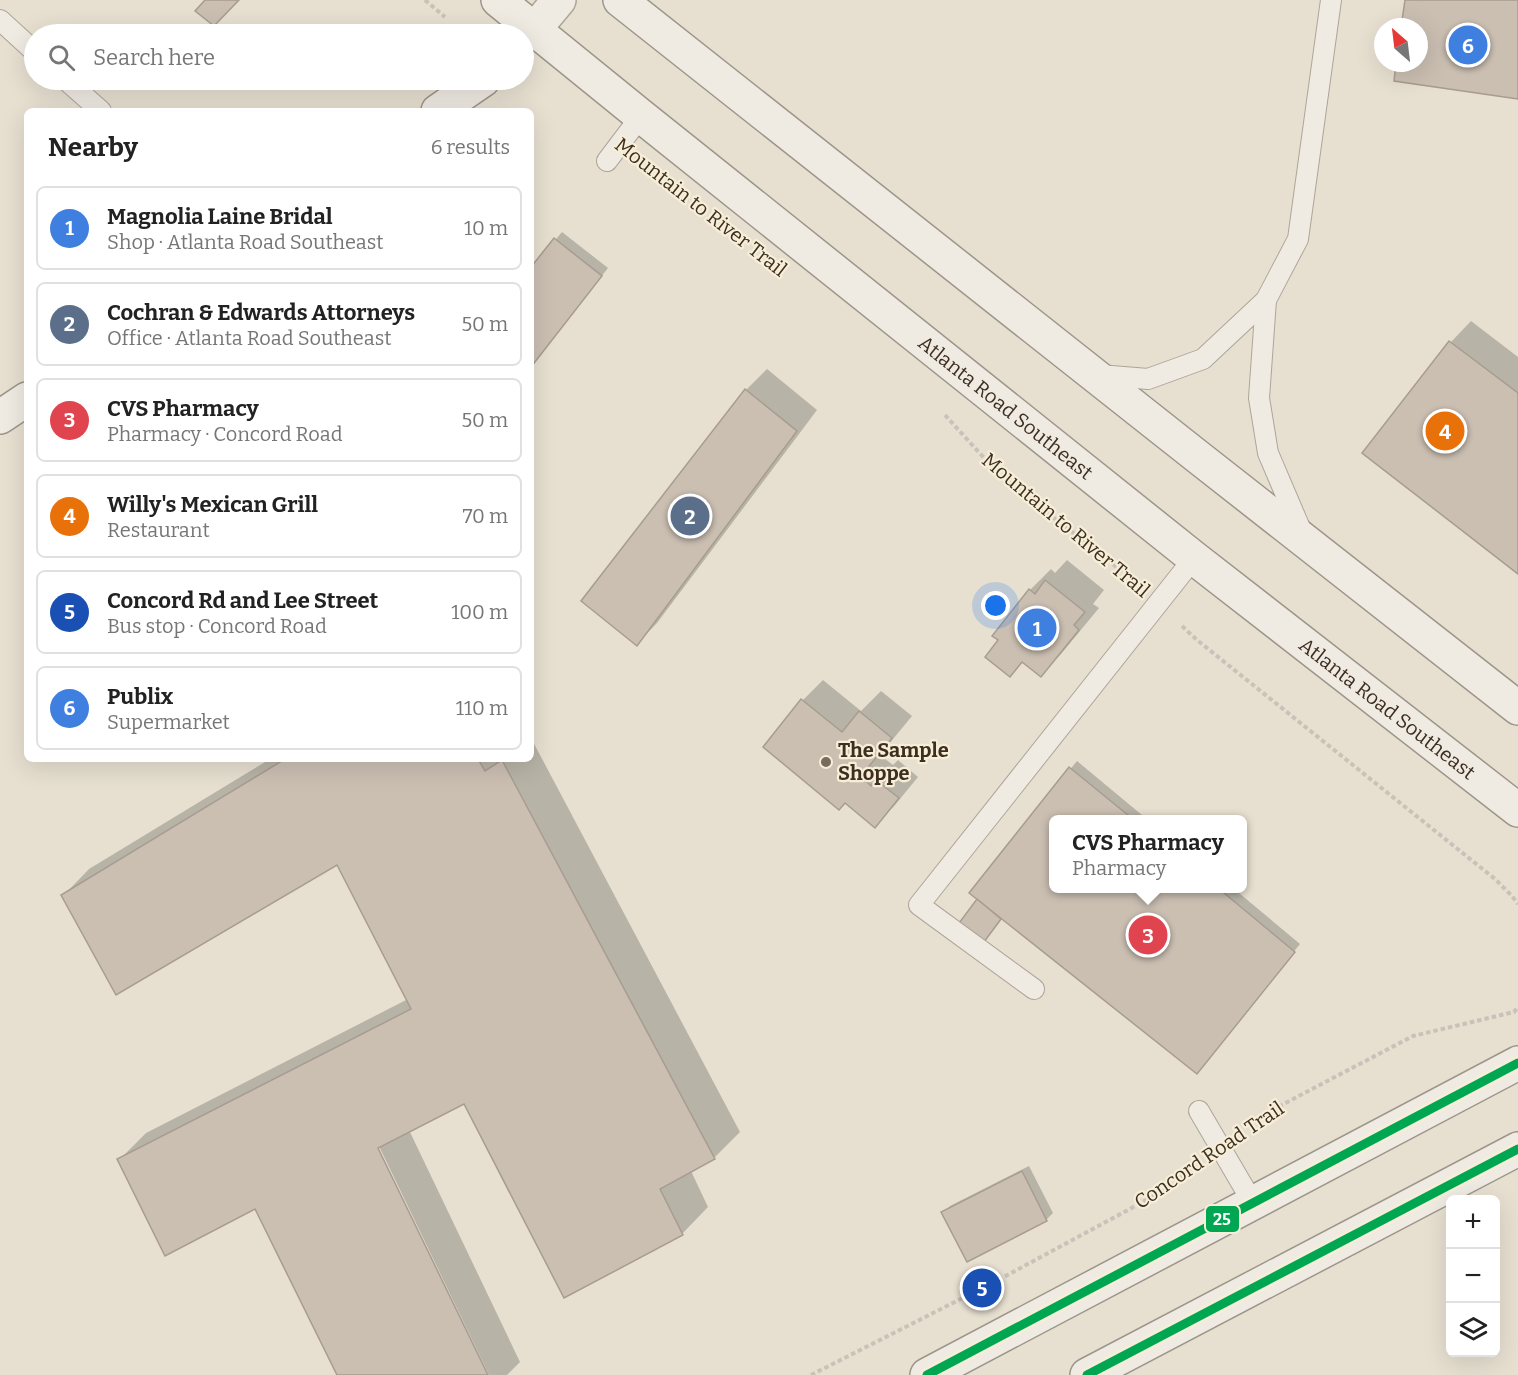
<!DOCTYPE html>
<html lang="en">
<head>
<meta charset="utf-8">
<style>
	:root { --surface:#fff; --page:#f2f2f2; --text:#222; --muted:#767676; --line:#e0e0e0; --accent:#1a73e8 }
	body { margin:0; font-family:Bitter,serif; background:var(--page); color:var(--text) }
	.controls { position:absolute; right:18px; bottom:18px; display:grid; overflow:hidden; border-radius:9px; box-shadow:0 6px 24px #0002 }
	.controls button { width:54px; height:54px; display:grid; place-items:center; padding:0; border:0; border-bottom:2px solid var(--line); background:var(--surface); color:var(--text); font:30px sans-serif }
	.compass { position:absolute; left:1374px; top:18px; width:54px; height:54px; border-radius:50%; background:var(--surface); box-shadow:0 6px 24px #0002; rotate:332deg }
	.you { position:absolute; left:996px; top:606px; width:21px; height:21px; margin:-15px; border:4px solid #fff; border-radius:50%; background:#1a73e8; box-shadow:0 0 0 9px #1a73e833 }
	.badge { display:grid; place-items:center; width:39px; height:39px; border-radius:50%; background:var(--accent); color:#fff; font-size:20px; font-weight:700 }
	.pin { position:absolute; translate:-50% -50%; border:3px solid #fff; box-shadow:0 2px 6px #0006 }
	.popup { position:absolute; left:1049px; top:815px; width:198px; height:78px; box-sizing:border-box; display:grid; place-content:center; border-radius:9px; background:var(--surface); filter:drop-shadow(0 2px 4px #0005); font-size:20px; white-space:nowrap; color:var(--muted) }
	.popup b { font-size:22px; color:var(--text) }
	.popup::after { content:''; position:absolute; left:50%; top:100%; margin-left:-12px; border:12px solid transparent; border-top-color:var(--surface) }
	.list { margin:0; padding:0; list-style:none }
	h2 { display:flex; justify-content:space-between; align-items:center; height:78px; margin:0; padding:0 24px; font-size:26px }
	h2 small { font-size:20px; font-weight:400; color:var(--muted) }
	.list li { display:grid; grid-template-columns:39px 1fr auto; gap:18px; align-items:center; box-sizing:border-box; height:84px; margin:0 12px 12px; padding:0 12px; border:2px solid var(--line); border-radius:9px }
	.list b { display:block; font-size:22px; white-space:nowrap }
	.list p { margin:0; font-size:20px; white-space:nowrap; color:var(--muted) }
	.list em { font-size:20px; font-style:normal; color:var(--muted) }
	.icon { flex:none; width:33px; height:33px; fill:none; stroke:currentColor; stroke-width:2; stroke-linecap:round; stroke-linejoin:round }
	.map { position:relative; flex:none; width:1518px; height:1375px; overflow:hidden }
	.search { position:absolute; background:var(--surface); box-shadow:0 6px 24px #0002; left:24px; top:24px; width:510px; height:66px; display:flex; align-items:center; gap:15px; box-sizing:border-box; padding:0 21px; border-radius:33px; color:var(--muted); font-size:22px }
	.panel { position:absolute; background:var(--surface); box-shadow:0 6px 24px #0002; left:24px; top:108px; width:510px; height:654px; border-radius:9px }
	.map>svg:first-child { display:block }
	.shadow { fill:#0003 }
	.building { fill:#cbbfb2; stroke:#a89c90; stroke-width:1.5 }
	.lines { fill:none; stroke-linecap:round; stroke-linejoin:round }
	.lane-casing { stroke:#ada599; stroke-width:22 }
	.street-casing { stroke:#ada599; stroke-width:36 }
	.secondary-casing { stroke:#9c958a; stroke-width:36 }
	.path { stroke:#c8c2b9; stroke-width:4; stroke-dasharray:4.5 3; stroke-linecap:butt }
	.lane { stroke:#efebe3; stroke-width:20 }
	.street { stroke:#efebe3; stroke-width:33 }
	.secondary { stroke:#efebe3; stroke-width:33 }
	.bus-1-casing { stroke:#f7eed8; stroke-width:14 }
	.bus-1 { stroke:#00a651; stroke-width:9 }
	.poi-dot { fill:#786c5e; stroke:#f7eed8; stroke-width:2 }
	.labels { text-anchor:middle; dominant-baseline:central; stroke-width:4.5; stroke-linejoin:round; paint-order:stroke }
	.street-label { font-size:20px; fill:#3d2e20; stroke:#f7eed8 }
	.poi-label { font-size:20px; font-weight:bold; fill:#3d2e20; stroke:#f7eed8; text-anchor:start }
	.line-badge { stroke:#f7eed8; stroke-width:2 }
	.badge-label { font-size:16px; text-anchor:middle; font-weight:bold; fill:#fff }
</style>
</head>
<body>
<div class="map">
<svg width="1518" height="1375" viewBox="0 0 1518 1375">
	<rect width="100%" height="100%" fill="#e7e0d1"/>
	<g class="shadow">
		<path d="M562 232 608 268 531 366V276L535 271 531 269Z"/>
		<path d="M1471 321 1518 357V572L1364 453 1451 342Z"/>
		<path d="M767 369 817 410 657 623 637 644 583 601 746 390Z"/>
		<path d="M1067 560 1104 590 1093 604 1099 608 1061 654 1041 675 1024 661 1010 675 1001 640 1030 590 1051 569 1055 573Z"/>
		<path d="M823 680 861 711 881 691 912 716 880 755 893 765 898 760 918 777 895 805 875 826 803 700Z"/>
		<path d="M531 738 740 1132 714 1158 691 1171 708 1207 682 1234 465 1102 409 1130 520 1362 507 1375H489L376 1140 373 1142 486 1375H339L256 1206 119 1160 146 1133 408 999 338 863 63 896 89 869 270 759H531Z"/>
		<path d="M1077 761 1148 820H1054V888H1233L1300 944 1197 1072 1002 918 981 944 979 899 971 893Z"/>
		<path d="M1029 1166 1053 1213 1046 1220 943 1213 950 1206Z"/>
	</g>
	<g class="building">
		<path d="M205 0H239L214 26 195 11Z"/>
		<path d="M1405 0H1518V99L1394 81 1396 63H1419V27H1401Z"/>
		<path d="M554 238 602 276 531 367V274L532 272 531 271V267Z"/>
		<path d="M1449 341 1518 393V574L1362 453Z"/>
		<path d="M745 389 797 431 637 646 581 601Z"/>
		<path d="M1045 580 1085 612 1074 625 1079 630 1041 677 1022 662 1010 677 985 657 998 640 992 636 1029 589 1035 594Z"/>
		<path d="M801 699 842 732 859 711 892 738 861 776 871 786 876 780 899 798 875 828 845 803 839 810 763 747Z"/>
		<path d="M285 759H478L485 771 502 760 715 1159 660 1189 683 1235 564 1298 464 1104 378 1148 488 1375H337L255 1209 165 1256 117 1159 411 1009 337 865 116 995 61 895Z"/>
		<path d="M1069 767 1134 820H1054V888H1218L1295 952 1197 1074 969 893Z"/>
		<path d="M977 899 1001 919 981 946 956 927Z"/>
		<path d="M1022 1171 1047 1221 967 1262 941 1212Z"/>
	</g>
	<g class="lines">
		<defs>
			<g id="lane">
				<path d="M0 20 34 51"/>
				<path d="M66 80 101 111"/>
				<path d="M607 161 641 116"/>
				<path d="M1266 300 1259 398 1268 453 1303 535"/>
				<path d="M1099 375 1148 379 1203 359 1266 300 1298 239 1331 0"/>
				<path d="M1034 989 919 905 1194 558"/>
				<path d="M1199 1111 1253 1203"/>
			</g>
			<path id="street" d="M534 30 559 0"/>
			<g id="secondary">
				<path id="s1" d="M498 0 641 116 1194 558 1518 810"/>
				<path d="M620 0 1198 457 1518 708"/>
				<path d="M438 111 483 80"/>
				<path d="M0 417 27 399"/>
				<path d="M927 1375 1518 1063"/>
				<path d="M1087 1375 1518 1149"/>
			</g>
		</defs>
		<use href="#lane" class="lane-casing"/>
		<use href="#street" class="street-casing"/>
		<use href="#secondary" class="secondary-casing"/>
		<g class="path">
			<path d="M425 0 445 17"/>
			<path d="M945 415C969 441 992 469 1020 491 1057 522 1097 548 1132 581"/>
			<path d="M1182 626 1197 640 1495 879 1512 896 1518 904"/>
			<path d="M1247 1126 1255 1119 1413 1036 1514 1012 1518 1007"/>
			<path d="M811 1375 1002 1278 1165 1190 1194 1167"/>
		</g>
		<use href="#lane" class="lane"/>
		<use href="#street" class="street"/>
		<use href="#secondary" class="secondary"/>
		<defs>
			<g id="bus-1">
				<path d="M927 1375 1518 1063"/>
				<path d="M1087 1375 1518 1149"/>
			</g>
		</defs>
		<use href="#bus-1" class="bus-1-casing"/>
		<use href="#bus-1" class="bus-1"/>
	</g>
	<circle class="poi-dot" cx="826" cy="762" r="6"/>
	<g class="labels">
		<g class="street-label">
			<text transform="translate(701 207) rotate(38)">Mountain to River Trail</text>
			<text stroke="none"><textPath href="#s1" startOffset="651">Atlanta Road Southeast</textPath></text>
			<text transform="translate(1066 525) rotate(40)">Mountain to River Trail</text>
			<text stroke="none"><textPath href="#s1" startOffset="1137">Atlanta Road Southeast</textPath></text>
			<text transform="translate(1209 1155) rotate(-34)">Concord Road Trail</text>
		</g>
		<g class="poi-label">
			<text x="838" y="750">The Sample<tspan x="838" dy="23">Shoppe</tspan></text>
		</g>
	</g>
	<rect class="line-badge" x="1205" y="1205" width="35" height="28" rx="6" fill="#00a651"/>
	<g class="badge-label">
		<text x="1222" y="1225">25</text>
	</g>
</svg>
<div class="controls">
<button>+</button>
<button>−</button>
<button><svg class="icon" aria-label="layers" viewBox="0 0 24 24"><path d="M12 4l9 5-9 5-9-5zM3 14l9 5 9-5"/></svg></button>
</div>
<svg class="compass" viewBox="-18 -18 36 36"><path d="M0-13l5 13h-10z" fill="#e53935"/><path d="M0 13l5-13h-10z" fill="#767676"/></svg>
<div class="you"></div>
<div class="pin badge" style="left:1037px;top:628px;background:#3f7fe0">1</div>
<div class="pin badge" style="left:690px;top:516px;background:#5c6f8a">2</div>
<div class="pin badge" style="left:1148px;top:935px;background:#e0444e">3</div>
<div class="popup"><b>CVS Pharmacy</b>Pharmacy</div>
<div class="pin badge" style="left:1445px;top:431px;background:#e8710a">4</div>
<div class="pin badge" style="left:982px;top:1288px;background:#1a4fb4">5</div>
<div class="pin badge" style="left:1468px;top:45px;background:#3f7fe0">6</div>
<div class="search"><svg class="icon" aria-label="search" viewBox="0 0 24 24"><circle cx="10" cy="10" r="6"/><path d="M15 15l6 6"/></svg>Search here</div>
<section class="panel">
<h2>Nearby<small>6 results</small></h2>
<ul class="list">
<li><span class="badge" style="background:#3f7fe0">1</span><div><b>Magnolia Laine Bridal</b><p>Shop · Atlanta Road Southeast</p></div><em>10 m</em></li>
<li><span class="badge" style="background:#5c6f8a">2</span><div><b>Cochran &amp; Edwards Attorneys</b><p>Office · Atlanta Road Southeast</p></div><em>50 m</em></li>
<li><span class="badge" style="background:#e0444e">3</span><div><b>CVS Pharmacy</b><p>Pharmacy · Concord Road</p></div><em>50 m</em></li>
<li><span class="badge" style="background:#e8710a">4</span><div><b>Willy's Mexican Grill</b><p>Restaurant</p></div><em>70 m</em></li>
<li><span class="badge" style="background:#1a4fb4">5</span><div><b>Concord Rd and Lee Street</b><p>Bus stop · Concord Road</p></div><em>100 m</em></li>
<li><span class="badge" style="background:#3f7fe0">6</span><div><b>Publix</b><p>Supermarket</p></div><em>110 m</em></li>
</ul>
</section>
</div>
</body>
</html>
